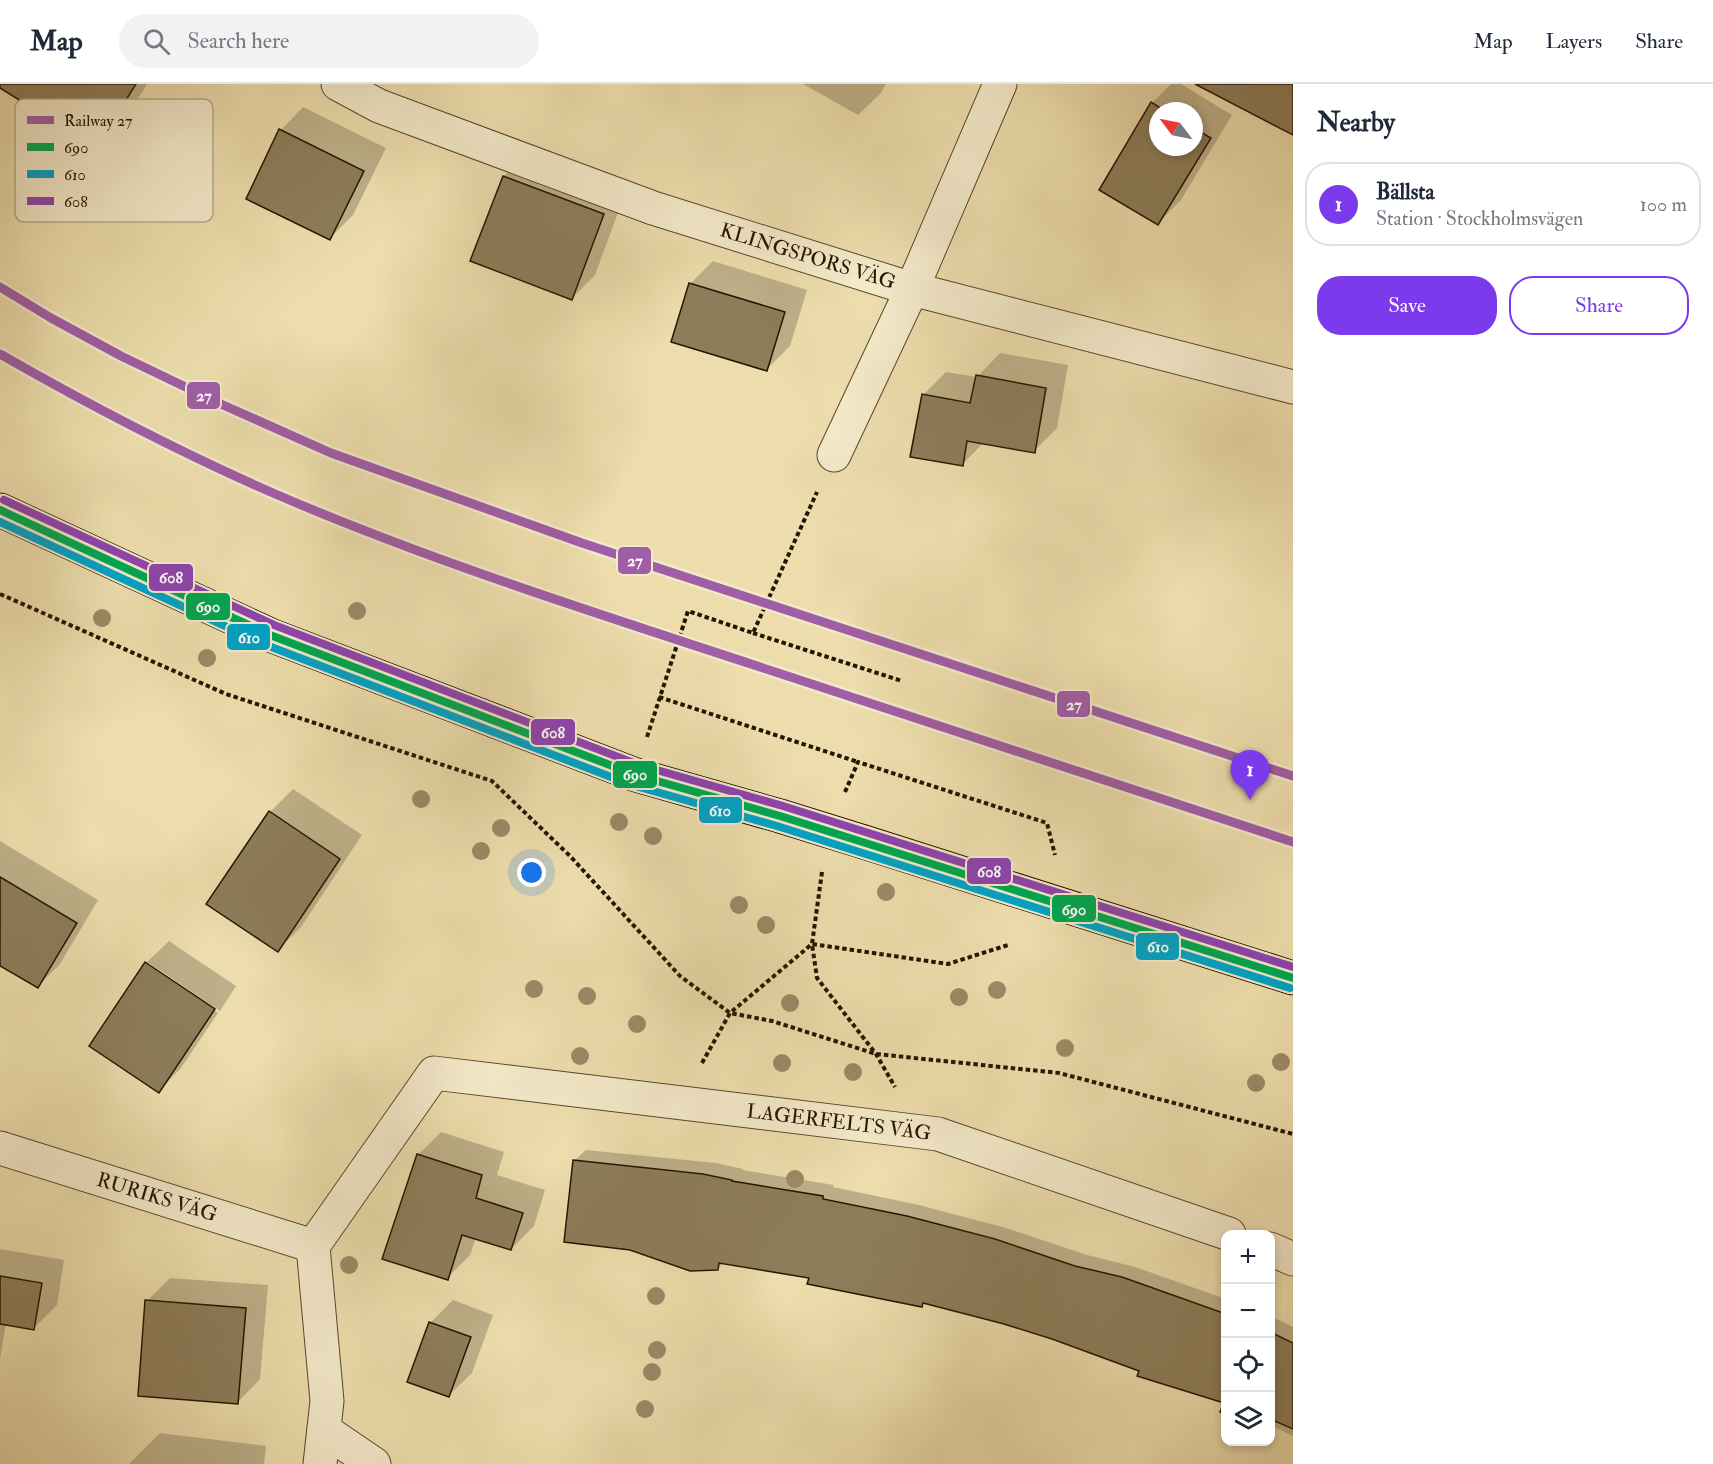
<!DOCTYPE html>
<html lang="en">
<head>
<meta charset="utf-8">
<style>
	:root { --surface:#fff; --page:#f2f2f3; --text:#1f2937; --muted:#747a83; --line:#e0e1e3; --accent:#7c3aed }
	body { margin:0; font-family:"IM FELL Double Pica",serif; background:var(--page); color:var(--text) }
	.controls { position:absolute; right:18px; bottom:18px; display:grid; overflow:hidden; border-radius:12px; box-shadow:0 3px 9px #0003 }
	.controls button { width:54px; height:54px; display:grid; place-items:center; padding:0; border:0; border-bottom:2px solid var(--line); background:var(--surface); color:var(--text); font:30px sans-serif }
	.compass { position:absolute; left:1149px; top:18px; width:54px; height:54px; border-radius:50%; background:var(--surface); box-shadow:0 3px 9px #0003; rotate:302deg }
	.you { position:absolute; left:532px; top:789px; width:21px; height:21px; margin:-15px; border:4px solid #fff; border-radius:50%; background:#1a73e8; box-shadow:0 0 0 9px #1a73e833 }
	.badge { display:grid; place-items:center; width:39px; height:39px; border-radius:50%; background:var(--accent); color:#fff; font-size:20px; font-weight:700 }
	.pin { position:absolute; translate:-50% -50px; filter:drop-shadow(0 2px 3px #0008) }
	.pin::after { content:''; position:absolute; top:32px; width:21px; height:18px; background:inherit; clip-path:polygon(0 0,100% 0,50% 100%) }
	.list { margin:0; padding:0; list-style:none }
	h2 { display:flex; justify-content:space-between; align-items:center; height:78px; margin:0; padding:0 24px; font-size:26px }
	h2 small { font-size:20px; font-weight:400; color:var(--muted) }
	.list li { display:grid; grid-template-columns:39px 1fr auto; gap:18px; align-items:center; box-sizing:border-box; height:84px; margin:0 12px 12px; padding:0 12px; border:2px solid var(--line); border-radius:24px }
	.list b { display:block; font-size:22px; white-space:nowrap }
	.list p { margin:0; font-size:20px; white-space:nowrap; color:var(--muted) }
	.list em { font-size:20px; font-style:normal; color:var(--muted) }
	.actions { display:flex; gap:12px; padding:18px 24px }
	.actions a { flex:1; padding:14px 0; border:2px solid var(--accent); border-radius:24px; text-align:center; font-size:21px; color:var(--accent) }
	.actions .main { background:var(--accent); color:#fff }
	.icon { flex:none; width:33px; height:33px; fill:none; stroke:currentColor; stroke-width:2; stroke-linecap:round; stroke-linejoin:round }
	.map { position:relative; flex:none; width:1293px; height:1380px; overflow:hidden }
	header { display:flex; align-items:center; gap:36px; box-sizing:border-box; height:84px; padding:0 30px; background:var(--surface); border-bottom:2px solid var(--line) }
	header strong { font-size:28px }
	nav { display:flex; gap:33px; margin-inline-start:auto; font-size:21px }
	.search { width:420px; height:54px; background:var(--page); display:flex; align-items:center; gap:15px; box-sizing:border-box; padding:0 21px; border-radius:33px; color:var(--muted); font-size:22px }
	main { display:flex }
	aside { flex:1; background:var(--surface) }
	.map>svg:first-child { display:block }
	.shadow { fill:#0003; fill-rule:evenodd }
	.building { fill:#8d7d5a; stroke:#261502; stroke-width:1.5 }
	.lines { fill:none; stroke-linecap:round; stroke-linejoin:round }
	.minor-casing { stroke:#58472c; stroke-width:35 }
	.major-casing { stroke:#261502; stroke-width:35 }
	.path { stroke:#261502; stroke-width:4; stroke-dasharray:4.5 3; stroke-linecap:butt }
	.minor { stroke:#f3e9c9; stroke-width:33 }
	.major { stroke:#edddac; stroke-width:33 }
	.major-bridge-casing { stroke:#261502; stroke-width:35; stroke-linecap:butt }
	.major-bridge { stroke:#edddac; stroke-width:33 }
	.bus-1-casing { stroke:#f3e9c9; stroke-width:12 }
	.bus-2-casing { stroke:#f3e9c9; stroke-width:12 }
	.bus-3-casing { stroke:#f3e9c9; stroke-width:12 }
	.bus-1 { stroke:#00a651; stroke-width:8 }
	.bus-2 { stroke:#02a2c4; stroke-width:8 }
	.bus-3 { stroke:#8e44ad; stroke-width:8 }
	.rail-1-casing { stroke:#f3e9c9; stroke-width:14 }
	.rail-1 { stroke:#a05ea6; stroke-width:9 }
	.tree { fill:#9b8a66 }
	.labels { text-anchor:middle; dominant-baseline:central; stroke-width:4.5; stroke-linejoin:round; paint-order:stroke }
	.street-label { font-size:20px; fill:#261502; stroke:#f3e9c9 }
	.key { fill:#f3e9c9; stroke:#b6a98d; stroke-width:1.5 }
	.key-label { font-size:16px; fill:#261502 }
	.line-badge { stroke:#f3e9c9; stroke-width:2 }
	.badge-label { font-size:16px; text-anchor:middle; font-weight:bold; fill:#fff }
</style>
</head>
<body>
<header>
<strong>Map</strong>
<div class="search"><svg class="icon" aria-label="search" viewBox="0 0 24 24"><circle cx="10" cy="10" r="6"/><path d="M15 15l6 6"/></svg>Search here</div>
<nav><a>Map</a><a>Layers</a><a>Share</a></nav>
</header>
<main>
<div class="map">
<svg width="1293" height="1380" viewBox="0 0 1293 1380">
	<rect width="100%" height="100%" fill="#edddac"/>
	<filter id="stains"><feTurbulence type="fractalNoise" baseFrequency=".00333" numOctaves="4"/><feColorMatrix values="0 0 0 0 .2 0 0 0 0 .09 0 0 0 0 .02 0 0 0 .5 -.17"/></filter>
	<radialGradient id="worn" r=".72"><stop offset=".6" stop-color="#630" stop-opacity="0"/><stop offset="1" stop-color="#630" stop-opacity=".3"/></radialGradient>
	<g class="shadow">
		<path d="M24 0H147L129 29 96 62Z"/>
		<path d="M803 0H886L881 9 858 31Z"/>
		<path d="M1171 0H1181L1232 31 1181 116 1158 139 1152 19ZM1158 27H1194V63H1158Z"/>
		<path d="M303 23 386 64 353 131 330 154 281 46Z"/>
		<path d="M527 70 626 107 595 191 572 214 504 92Z"/>
		<path d="M713 177 807 206 790 262 767 285 690 200Z"/>
		<path d="M1000 269 1068 281 1057 344 1034 367 984 358 962 381 923 311 946 288 977 293Z"/>
		<path d="M293 705 362 751 301 843 278 866 270 728Z"/>
		<path d="M0 757 98 816 60 880 38 902 0 880Z"/>
		<path d="M169 857 236 902 220 927 149 879V883L218 929 181 984 159 1007 146 879Z"/>
		<path d="M441 1048 504 1068 497 1091 545 1106 534 1142 511 1165 476 1153 470 1171 447 1194 418 1071Z"/>
		<path d="M586 1066 716 1079 743 1085 742 1086 834 1101 833 1103 919 1121 1006 1144 1087 1171 1135 1183 1226 1215V1318L1053 1253 924 1218 921 1221 811 1193 723 1179 717 1185 574 1077Z"/>
		<path d="M0 1165 64 1176 57 1221 34 1244 6 1239 0 1275Z"/>
		<path d="M170 1194 268 1201 260 1295 238 1318 147 1217Z"/>
		<path d="M453 1216 493 1231 472 1289 449 1311 430 1239Z"/>
		<path d="M1270 1232 1293 1243V1352L1270 1341Z"/>
		<path d="M160 1349 266 1362 264 1380H129Z"/>
	</g>
	<g class="building">
		<path d="M0 0H136L96 64 0 4Z"/>
		<path d="M1195 0H1293V51Z"/>
		<path d="M1151 18 1165 27H1158V63H1194V44L1211 54 1158 141 1099 106Z"/>
		<path d="M279 45 364 87 330 156 246 115Z"/>
		<path d="M503 92 604 130 572 216 470 177Z"/>
		<path d="M689 199 785 228 767 287 671 258Z"/>
		<path d="M976 291 1046 304 1035 369 967 357 963 382 910 373 922 310 970 319Z"/>
		<path d="M269 727 340 775 278 868 206 820Z"/>
		<path d="M0 793 77 839 38 904 0 882Z"/>
		<path d="M145 878 215 925 159 1009 89 962Z"/>
		<path d="M417 1070 482 1091 476 1114 523 1129 511 1166 462 1151 448 1196 382 1175Z"/>
		<path d="M573 1076 703 1090 732 1096V1097L823 1112V1115L907 1132 995 1155 1075 1182 1122 1193 1226 1230V1331L1220 1328 1224 1319 1137 1292 1139 1287 1052 1255 1004 1240 923 1219 922 1223 807 1200 809 1194 719 1179 718 1186 690 1187 630 1166 564 1158Z"/>
		<path d="M0 1192 42 1199 34 1246 0 1240Z"/>
		<path d="M145 1216 246 1224 238 1320 138 1312Z"/>
		<path d="M429 1238 471 1253 449 1313 407 1298Z"/>
		<path d="M1270 1248 1293 1259V1345L1270 1335Z"/>
	</g>
	<g class="lines">
		<defs>
			<g id="minor">
				<path d="M338 0 379 22 653 124 912 205 1293 303"/>
				<path d="M834 371 912 205 1000 0"/>
				<path d="M0 1064 313 1162"/>
				<path d="M1270 1165 1293 1175"/>
				<path d="M324 1346 374 1380"/>
				<path d="M320 1380 327 1317 313 1162 434 989 938 1050 1229 1150"/>
			</g>
			<g id="major">
				<path d="M0 426 270 551 636 691 780 732"/>
				<path d="M864 758 1293 894"/>
			</g>
		</defs>
		<use href="#minor" class="minor-casing"/>
		<use href="#major" class="major-casing"/>
		<g class="path">
			<path d="M0 510 226 610 492 697 570 772 680 892 730 929 772 937 876 970 1059 989 1293 1050"/>
			<path d="M753 549 902 597"/>
			<path d="M659 613 858 678"/>
			<path d="M647 653 688 527 753 549 817 408"/>
			<path d="M845 708 858 678 1047 739 1055 771"/>
			<path d="M822 788 812 860 817 894 876 970 895 1003"/>
			<path d="M702 979 730 929 812 860 948 880 1008 861"/>
		</g>
		<use href="#minor" class="minor"/>
		<use href="#major" class="major"/>
		<defs>
			<path id="major-bridge" d="M780 732 864 758"/>
		</defs>
		<use href="#major-bridge" class="major-bridge-casing"/>
		<use href="#major-bridge" class="major-bridge"/>
		<defs>
			<path id="bus-1" d="M0 426 270 551 636 691 780 732 1293 894"/>
			<path id="bus-2" d="M0 438 266 561 632 701 777 742 1290 904"/>
			<path id="bus-3" d="M4 416 274 541 639 681 783 722 1293 883"/>
		</defs>
		<use href="#bus-1" class="bus-1-casing"/>
		<use href="#bus-2" class="bus-2-casing"/>
		<use href="#bus-3" class="bus-3-casing"/>
		<use href="#bus-1" class="bus-1"/>
		<use href="#bus-2" class="bus-2"/>
		<use href="#bus-3" class="bus-3"/>
		<defs>
			<g id="rail-1">
				<path d="M0 203 51 234 121 272 223 321 331 369 582 459 1293 692"/>
				<path d="M0 270C89 321 179 368 273 409 428 476 590 527 751 580 932 639 1112 699 1293 758"/>
			</g>
		</defs>
		<use href="#rail-1" class="rail-1-casing"/>
		<use href="#rail-1" class="rail-1"/>
	</g>
	<g class="tree">
		<circle cx="357" cy="527" r="9"/>
		<circle cx="102" cy="534" r="9"/>
		<circle cx="207" cy="574" r="9"/>
		<circle cx="421" cy="715" r="9"/>
		<circle cx="619" cy="738" r="9"/>
		<circle cx="501" cy="744" r="9"/>
		<circle cx="653" cy="752" r="9"/>
		<circle cx="481" cy="767" r="9"/>
		<circle cx="886" cy="808" r="9"/>
		<circle cx="739" cy="821" r="9"/>
		<circle cx="766" cy="841" r="9"/>
		<circle cx="534" cy="905" r="9"/>
		<circle cx="997" cy="906" r="9"/>
		<circle cx="587" cy="912" r="9"/>
		<circle cx="959" cy="913" r="9"/>
		<circle cx="790" cy="919" r="9"/>
		<circle cx="637" cy="940" r="9"/>
		<circle cx="1065" cy="964" r="9"/>
		<circle cx="580" cy="972" r="9"/>
		<circle cx="1281" cy="978" r="9"/>
		<circle cx="782" cy="979" r="9"/>
		<circle cx="853" cy="988" r="9"/>
		<circle cx="1256" cy="999" r="9"/>
		<circle cx="795" cy="1095" r="9"/>
		<circle cx="349" cy="1181" r="9"/>
		<circle cx="656" cy="1212" r="9"/>
		<circle cx="657" cy="1266" r="9"/>
		<circle cx="652" cy="1288" r="9"/>
		<circle cx="645" cy="1325" r="9"/>
	</g>
	<g class="labels">
		<g class="street-label">
			<text transform="translate(808 172) rotate(17)">KLINGSPORS VÄG</text>
			<text transform="translate(839 1038) rotate(7)">LAGERFELTS VÄG</text>
			<text transform="translate(157 1113) rotate(17)">RURIKS VÄG</text>
		</g>
	</g>
	<rect x="15" y="15" width="198" height="123" rx="9" class="key"/>
	<rect x="27" y="32" width="27" height="8" fill="#a05ea6"/>
	<rect x="27" y="59" width="27" height="8" fill="#00a651"/>
	<rect x="27" y="86" width="27" height="8" fill="#02a2c4"/>
	<rect x="27" y="113" width="27" height="8" fill="#8e44ad"/>
	<g class="key-label">
		<text x="64" y="42">Railway 27</text>
		<text x="64" y="69">690</text>
		<text x="64" y="96">610</text>
		<text x="64" y="123">608</text>
	</g>
	<g class="line-badge">
		<rect x="186" y="297" width="35" height="29" rx="6" fill="#a05ea6"/>
		<rect x="617" y="462" width="35" height="29" rx="6" fill="#a05ea6"/>
		<rect x="148" y="479" width="46" height="29" rx="6" fill="#8e44ad"/>
		<rect x="185" y="508" width="46" height="29" rx="6" fill="#00a651"/>
		<rect x="226" y="539" width="45" height="28" rx="6" fill="#02a2c4"/>
		<rect x="1056" y="606" width="35" height="28" rx="6" fill="#a05ea6"/>
		<rect x="530" y="634" width="46" height="28" rx="6" fill="#8e44ad"/>
		<rect x="612" y="676" width="46" height="29" rx="6" fill="#00a651"/>
		<rect x="698" y="712" width="45" height="28" rx="6" fill="#02a2c4"/>
		<rect x="966" y="773" width="46" height="28" rx="6" fill="#8e44ad"/>
		<rect x="1051" y="810" width="46" height="29" rx="6" fill="#00a651"/>
		<rect x="1135" y="848" width="45" height="29" rx="6" fill="#02a2c4"/>
	</g>
	<g class="badge-label">
		<text x="204" y="317">27</text>
		<text x="635" y="482">27</text>
		<text x="171" y="499">608</text>
		<text x="208" y="528">690</text>
		<text x="249" y="559">610</text>
		<text x="1074" y="626">27</text>
		<text x="553" y="654">608</text>
		<text x="635" y="696">690</text>
		<text x="720" y="732">610</text>
		<text x="989" y="793">608</text>
		<text x="1074" y="831">690</text>
		<text x="1158" y="868">610</text>
	</g>
	<rect width="100%" height="100%" filter="url(#stains)"/>
	<rect width="100%" height="100%" fill="url(#worn)"/>
</svg>
<div class="controls">
<button>+</button>
<button>−</button>
<button><svg class="icon" aria-label="locate" viewBox="0 0 24 24"><circle cx="12" cy="12" r="6"/><path d="M12 2v4M12 18v4M2 12h4M18 12h4"/></svg></button>
<button><svg class="icon" aria-label="layers" viewBox="0 0 24 24"><path d="M12 4l9 5-9 5-9-5zM3 14l9 5 9-5"/></svg></button>
</div>
<svg class="compass" viewBox="-18 -18 36 36"><path d="M0-13l5 13h-10z" fill="#e53935"/><path d="M0 13l5-13h-10z" fill="#747a83"/></svg>
<div class="you"></div>
<div class="pin badge" style="left:1250px;top:716px">1</div>
</div>
<aside>
<h2>Nearby<small></small></h2>
<ul class="list">
<li><span class="badge">1</span><div><b>Bällsta</b><p>Station · Stockholmsvägen</p></div><em>100 m</em></li>
</ul>
<div class="actions"><a class="main">Save</a><a>Share</a></div>
</aside>
</main>
</body>
</html>
